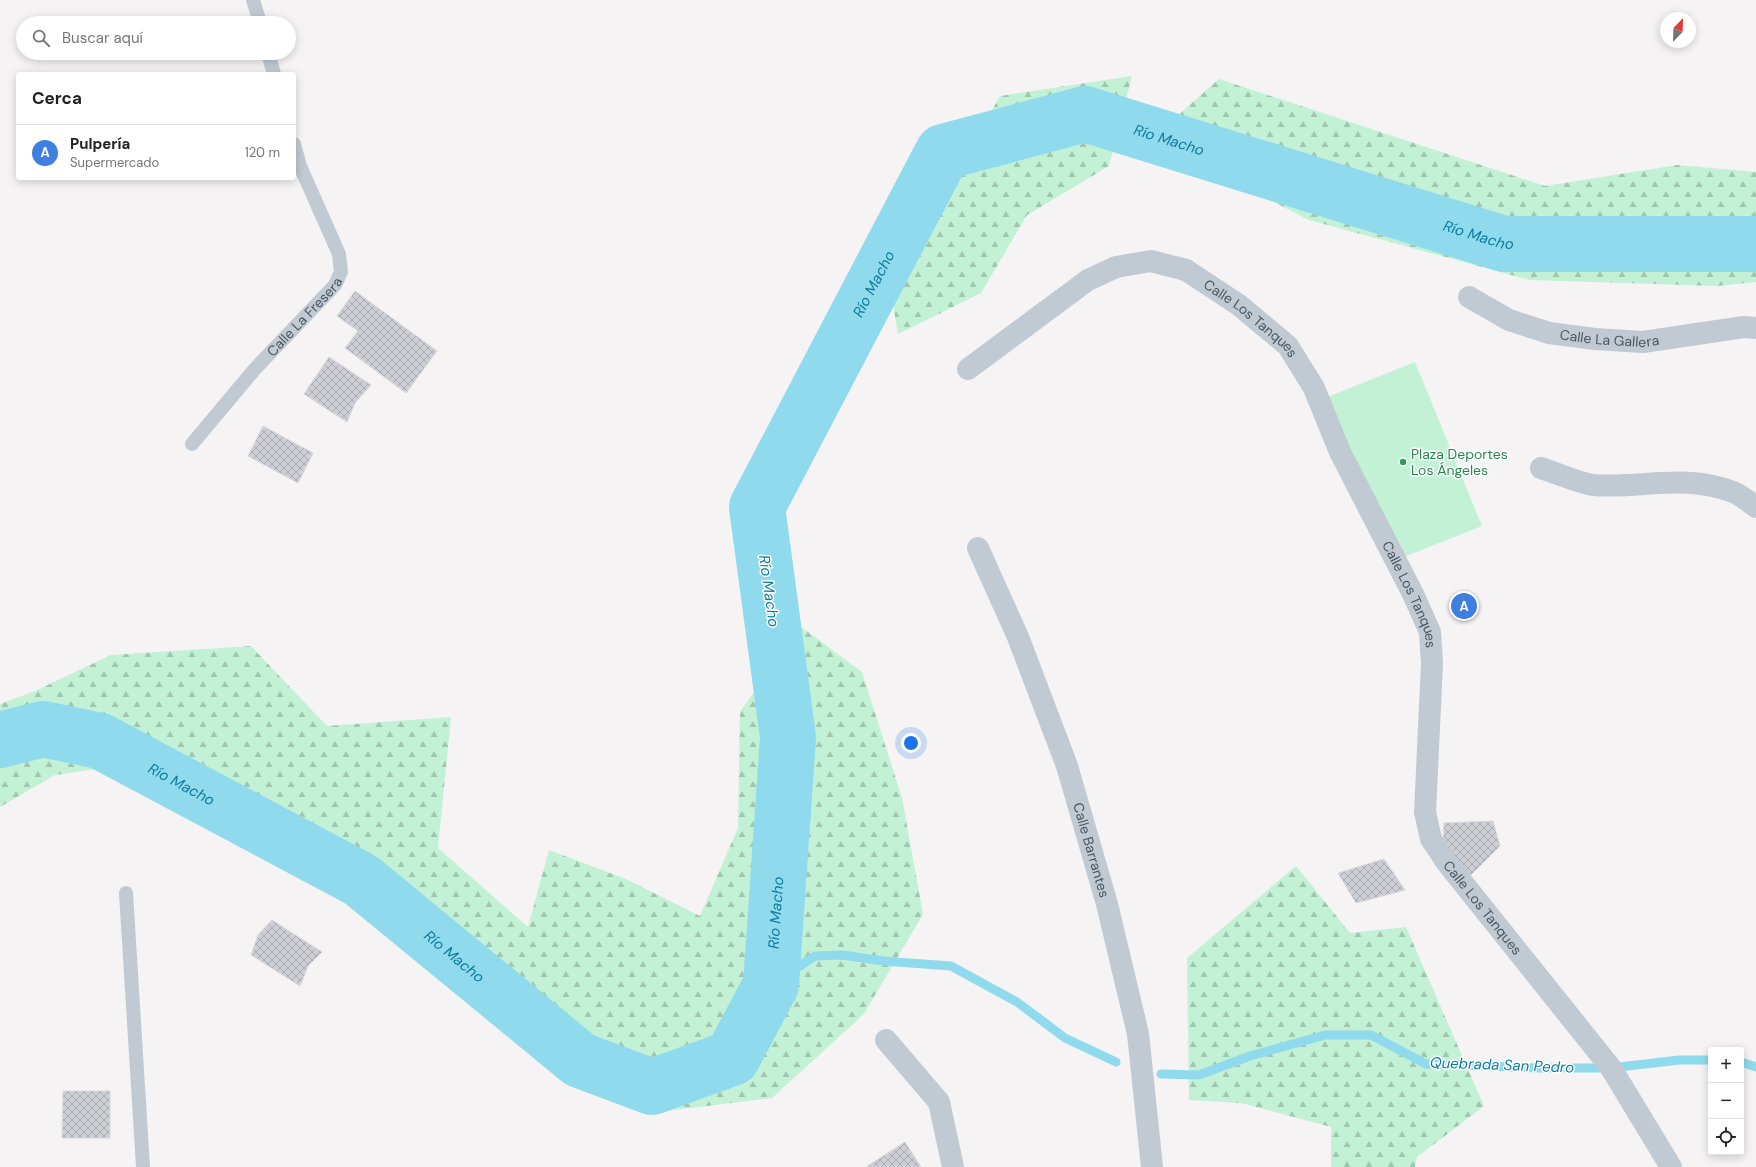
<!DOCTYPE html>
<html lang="es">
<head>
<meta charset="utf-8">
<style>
	:root { --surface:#fff; --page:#f2f2f2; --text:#222; --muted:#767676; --line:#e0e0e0; --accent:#ea580c }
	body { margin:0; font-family:"DM Sans",sans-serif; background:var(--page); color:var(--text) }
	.controls { position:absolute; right:12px; bottom:12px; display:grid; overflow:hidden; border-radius:4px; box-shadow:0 2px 10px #0003 }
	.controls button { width:36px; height:36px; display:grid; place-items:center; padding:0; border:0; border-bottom:1px solid var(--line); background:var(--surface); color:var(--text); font:20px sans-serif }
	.compass { position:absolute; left:1660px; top:12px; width:36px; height:36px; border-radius:50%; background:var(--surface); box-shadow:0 2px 10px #0003; rotate:23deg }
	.you { position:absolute; left:911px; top:743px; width:14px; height:14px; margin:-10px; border:3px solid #fff; border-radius:50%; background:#1a73e8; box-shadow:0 0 0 6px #1a73e833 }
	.badge { display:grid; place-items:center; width:26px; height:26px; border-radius:50%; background:var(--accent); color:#fff; font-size:13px; font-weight:700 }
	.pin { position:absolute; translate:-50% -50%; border:2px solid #fff; box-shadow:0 1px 4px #0006 }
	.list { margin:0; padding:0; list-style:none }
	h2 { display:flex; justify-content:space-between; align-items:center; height:52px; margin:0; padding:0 16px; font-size:17px }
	h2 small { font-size:13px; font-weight:400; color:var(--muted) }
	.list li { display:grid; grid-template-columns:26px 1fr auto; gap:12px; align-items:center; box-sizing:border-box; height:56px; padding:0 16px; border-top:1px solid var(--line) }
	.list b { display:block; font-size:15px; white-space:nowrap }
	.list p { margin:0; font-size:13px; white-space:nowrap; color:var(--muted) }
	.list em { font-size:13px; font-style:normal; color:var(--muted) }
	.icon { flex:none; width:22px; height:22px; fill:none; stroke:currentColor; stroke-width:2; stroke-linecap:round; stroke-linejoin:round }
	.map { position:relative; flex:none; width:1756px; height:1167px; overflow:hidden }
	.search { position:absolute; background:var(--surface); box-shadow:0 2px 10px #0003; left:16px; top:16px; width:280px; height:44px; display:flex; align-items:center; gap:10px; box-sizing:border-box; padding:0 14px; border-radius:22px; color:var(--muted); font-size:15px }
	.panel { position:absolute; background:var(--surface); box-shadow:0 2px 10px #0003; left:16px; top:72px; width:280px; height:108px; border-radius:4px }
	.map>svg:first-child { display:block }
	.forest { fill:url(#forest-firs) }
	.pitch { fill:#c3f1d5 }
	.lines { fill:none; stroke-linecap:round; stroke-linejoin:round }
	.stream { stroke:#90daee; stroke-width:9 }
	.river { stroke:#90daee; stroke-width:56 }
	.building { fill:url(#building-cross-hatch); stroke:#d7d9de }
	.service { stroke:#c1cad2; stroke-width:14 }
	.minor { stroke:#c1cad2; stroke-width:22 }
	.leisure-dot { fill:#2e9e5b; stroke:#fff; stroke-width:1.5 }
	.labels { text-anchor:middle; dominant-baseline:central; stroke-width:3; stroke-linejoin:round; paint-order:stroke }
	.street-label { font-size:14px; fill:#4a5661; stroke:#fff }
	.leisure-label { font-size:14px; fill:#27864d; stroke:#fff; text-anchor:start }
	.water-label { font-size:15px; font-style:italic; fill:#0c7c9b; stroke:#fff }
</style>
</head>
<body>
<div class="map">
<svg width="1756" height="1167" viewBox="0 0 1756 1167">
	<defs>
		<pattern id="forest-firs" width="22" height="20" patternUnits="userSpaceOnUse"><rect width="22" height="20" fill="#c3f1d5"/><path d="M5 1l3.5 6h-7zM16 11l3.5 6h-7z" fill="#a0c6b0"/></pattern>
		<pattern id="building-cross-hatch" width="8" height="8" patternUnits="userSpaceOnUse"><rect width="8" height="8" fill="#cdcfd5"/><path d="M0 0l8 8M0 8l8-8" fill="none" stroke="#a8abb0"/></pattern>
	</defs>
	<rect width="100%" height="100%" fill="#f5f3f3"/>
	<g class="forest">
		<path d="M1132 76 1109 166 1027 215 981 293 898 334 890 287 1000 96Z"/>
		<path d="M1219 79 1545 186 1677 165 1756 172V282L1717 286 1530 280 1309 220 1151 139Z"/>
		<path d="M800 626 862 672 902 798 923 914 864 1014 772 1098 657 1112 549 1057 452 979 319 844 232 787 123 765 55 775 0 807V704L35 691 111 655 251 646 327 726 451 717 438 848 528 927 549 850 626 879 700 916 738 828 740 712Z"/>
		<path d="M1296 866 1350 933 1406 927 1484 1106 1417 1157 1415 1167H1331V1127L1241 1103 1189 1100 1187 958Z"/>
	</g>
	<path class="pitch" d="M1415 362 1482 526 1391 562 1325 398Z"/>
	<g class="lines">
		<g class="stream">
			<path d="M771 985 815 956 842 955 883 961 951 966 1017 1002 1065 1038 1116 1062"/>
			<path d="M1741 1062 1756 1067"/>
			<path d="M1161 1074 1199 1075 1250 1056 1325 1035H1371L1426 1064 1539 1068H1611L1679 1060H1711"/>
		</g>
		<path class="river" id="s1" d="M0 740 43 729 100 741 361 880 580 1060 652 1087 732 1058 771 985 788 737 757 507 943 152 1085 114 1504 244H1756"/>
	</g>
	<g class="building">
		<path d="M355 291 437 351 406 393 345 348 358 331 337 316Z"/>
		<path d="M329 357 371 385 355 403 347 422 304 394Z"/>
		<path d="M263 426 313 453 298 483 248 456Z"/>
		<path d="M1493 821 1500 846 1467 879 1443 850 1444 823Z"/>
		<path d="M1384 859 1405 890 1356 903 1338 873Z"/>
		<path d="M272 920 322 952 308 966 300 986 251 955 258 935Z"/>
		<path d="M63 1091H110V1138H62Z"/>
		<path d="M905 1142 921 1167H866Z"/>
	</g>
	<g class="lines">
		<g class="service">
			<path d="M253 0 260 23"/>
			<path d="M268 53 274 74"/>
			<path id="s2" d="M192 444 254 370 335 285 341 272 339 254 300 166 294 144"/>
			<path d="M126 893 143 1167"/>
		</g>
		<g class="minor">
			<path id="s3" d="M1469 297 1509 320 1549 333 1595 339 1643 342 1744 327 1756 328"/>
			<path id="s4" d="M968 369 1088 280 1116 267 1151 261 1186 270 1239 305 1288 346 1314 388 1340 452 1413 594 1430 632 1432 664 1425 812 1431 839 1447 863 1611 1068 1671 1167"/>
			<path d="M1541 468C1556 473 1579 483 1593 485 1642 489 1684 473 1733 492 1741 495 1749 502 1756 507"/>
			<path id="s5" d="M978 548 1018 637 1067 766 1107 904 1138 1034 1152 1167"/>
			<path d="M886 1040 939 1102 953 1167"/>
		</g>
	</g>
	<circle class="leisure-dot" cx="1403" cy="462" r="4"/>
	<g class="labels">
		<g class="street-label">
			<text stroke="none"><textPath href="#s2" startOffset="170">Calle La Fresera</textPath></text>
			<text stroke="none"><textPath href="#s4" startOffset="333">Calle Los Tanques</textPath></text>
			<text stroke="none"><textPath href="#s3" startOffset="149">Calle La Gallera</textPath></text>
			<text stroke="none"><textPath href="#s4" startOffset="657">Calle Los Tanques</textPath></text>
			<text stroke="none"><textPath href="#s5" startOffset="323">Calle Barrantes</textPath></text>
			<text stroke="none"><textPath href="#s4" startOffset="993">Calle Los Tanques</textPath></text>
		</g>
		<g class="leisure-label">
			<text x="1411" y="454">Plaza Deportes<tspan x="1411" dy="16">Los Ángeles</tspan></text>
		</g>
		<g class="water-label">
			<text stroke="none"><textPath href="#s1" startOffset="2043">Río Macho</textPath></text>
			<text stroke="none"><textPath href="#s1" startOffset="2367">Río Macho</textPath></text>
			<text stroke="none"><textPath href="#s1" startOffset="1659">Río Macho</textPath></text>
			<text transform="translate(769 591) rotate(82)">Río Macho</text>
			<text stroke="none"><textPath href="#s1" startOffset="195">Río Macho</textPath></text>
			<text stroke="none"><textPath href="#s1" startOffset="999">Río Macho</textPath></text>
			<text stroke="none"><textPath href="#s1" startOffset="519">Río Macho</textPath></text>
			<text transform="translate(1502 1065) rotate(2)">Quebrada San Pedro</text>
		</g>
	</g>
</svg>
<div class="controls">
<button>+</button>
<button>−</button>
<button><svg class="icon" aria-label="locate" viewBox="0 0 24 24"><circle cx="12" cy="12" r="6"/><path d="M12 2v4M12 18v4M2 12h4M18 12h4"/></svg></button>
</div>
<svg class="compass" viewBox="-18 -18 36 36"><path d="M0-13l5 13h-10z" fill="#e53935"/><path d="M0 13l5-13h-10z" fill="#767676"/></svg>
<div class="you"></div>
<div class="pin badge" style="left:1464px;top:606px;background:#3f7fe0">A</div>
<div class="search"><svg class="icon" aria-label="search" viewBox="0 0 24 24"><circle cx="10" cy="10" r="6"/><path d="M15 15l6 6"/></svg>Buscar aquí</div>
<section class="panel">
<h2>Cerca<small></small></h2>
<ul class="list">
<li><span class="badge" style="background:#3f7fe0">A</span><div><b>Pulpería</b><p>Supermercado</p></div><em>120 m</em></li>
</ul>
</section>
</div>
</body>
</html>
